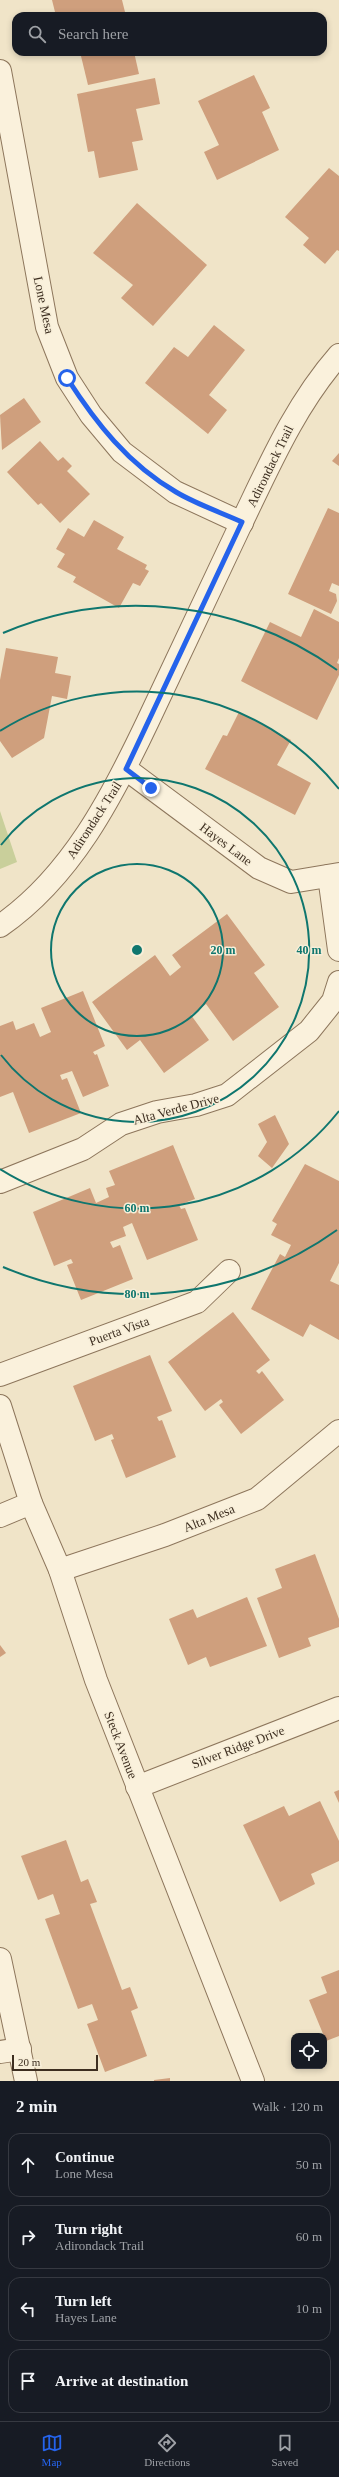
<!DOCTYPE html>
<html lang="en">
<head>
<meta charset="utf-8">
<style>
	:root { --surface:#171b24; --page:#20242c; --text:#f1f3f6; --muted:#9ea1a6; --line:#363941; --accent:#2563eb }
	body { margin:0; font-family:Georgia,serif; background:var(--page); color:var(--text) }
	.controls { position:absolute; right:12px; bottom:12px; display:grid; overflow:hidden; border-radius:8px; box-shadow:0 2px 6px #0003 }
	.controls button { width:36px; height:36px; display:grid; place-items:center; padding:0; border:0; border-bottom:1px solid var(--line); background:var(--surface); color:var(--text); font:20px sans-serif }
	.scale { position:absolute; left:12px; bottom:10px; width:86px; box-sizing:border-box; padding-left:4px; border:2px solid #3d2e20; border-top:0; font-size:11px; line-height:14px; white-space:nowrap; color:#3d2e20; -webkit-text-stroke:3px #f7eed8; paint-order:stroke }
	.stop { position:absolute; width:12px; height:12px; margin:-9px; border:3px solid #2563eb; border-radius:50%; background:#fff }
	.stop.end { background:#2563eb; border-color:#fff; box-shadow:0 1px 4px #0008 }
	.list { margin:0; padding:0; list-style:none }
	h2 { display:flex; justify-content:space-between; align-items:center; height:52px; margin:0; padding:0 16px; font-size:17px }
	h2 small { font-size:13px; font-weight:400; color:var(--muted) }
	.list li { display:grid; grid-template-columns:26px 1fr auto; gap:12px; align-items:center; box-sizing:border-box; height:64px; margin:0 8px 8px; padding:0 8px; border:1px solid var(--line); border-radius:12px }
	.list b { display:block; font-size:15px; white-space:nowrap }
	.list p { margin:0; font-size:13px; white-space:nowrap; color:var(--muted) }
	.list em { font-size:13px; font-style:normal; color:var(--muted) }
	.icon { flex:none; width:22px; height:22px; fill:none; stroke:currentColor; stroke-width:2; stroke-linecap:round; stroke-linejoin:round }
	.map { position:relative; flex:none; width:339px; height:2081px; overflow:hidden }
	.search { position:absolute; background:var(--surface); box-shadow:0 2px 6px #0003; left:12px; right:12px; top:12px; height:44px; display:flex; align-items:center; gap:10px; box-sizing:border-box; padding:0 14px; border-radius:12px; color:var(--muted); font-size:15px }
	.sheet { height:340px; background:var(--surface) }
	nav { display:flex; justify-content:space-around; align-items:center; box-sizing:border-box; height:56px; border-top:1px solid var(--line); background:var(--surface); font-size:11px; color:var(--muted) }
	nav a { display:grid; justify-items:center; gap:2px }
	nav .on { color:var(--accent) }
	.map>svg:first-child { display:block }
	.green { fill:#c9cf9b }
	.building { fill:#cf9f7d }
	.lines { fill:none; stroke-linecap:round; stroke-linejoin:round }
	.minor-casing { stroke:#8d765c; stroke-width:24 }
	.minor { stroke:#faf1dc; stroke-width:22 }
	.route { stroke:#2563eb; stroke-width:5 }
	.ring { fill:none; stroke:#0f766e; stroke-width:2 }
	.labels { text-anchor:middle; dominant-baseline:central; stroke-width:3; stroke-linejoin:round; paint-order:stroke }
	.street-label { font-size:13px; fill:#3d2e20; stroke:#f7eed8 }
	.centre { fill:#0f766e; stroke:#f7eed8; stroke-width:2 }
	.ring-label { font-size:12px; text-anchor:middle; font-weight:bold; fill:#0f766e; stroke:#f7eed8; stroke-width:3; stroke-linejoin:round; paint-order:stroke }
</style>
</head>
<body>
<div class="map">
<svg width="339" height="2081" viewBox="0 0 339 2081">
	<rect width="100%" height="100%" fill="#f0e4c8"/>
	<path class="green" d="M0 811 17 862 0 869Z"/>
	<g class="building">
		<path d="M52 0H122L126 16H56Z"/>
		<path d="M80 52H134L139 74 88 85Z"/>
		<path d="M254 75 270 108 262 112 279 150 217 180 204 152 219 145 198 101Z"/>
		<path d="M155 78 160 104 136 109 143 140 132 142 138 170 99 178 94 151 88 152 77 94Z"/>
		<path d="M329 168 339 176V251L337 250 325 264 303 245 309 238 285 217Z"/>
		<path d="M137 203 207 265 153 326 121 298 133 285 93 253Z"/>
		<path d="M214 325 245 350 209 395 227 410 208 434 145 383 174 347 188 357Z"/>
		<path d="M24 398 41 422 2 450 0 415Z"/>
		<path d="M40 441 58 461 63 457 72 466 67 471 90 494 60 523 41 503 38 505 7 472Z"/>
		<path d="M339 453V466L332 461Z"/>
		<path d="M328 508 339 513V586L332 583 329 591 336 594 337 601 331 614 288 594Z"/>
		<path d="M94 520 124 537 117 549 147 565 145 569 149 571 140 586 133 583 119 608 73 582 76 577 57 567 65 554 56 549 68 528 84 537Z"/>
		<path d="M314 609 339 622V658L337 663 339 664V675L317 720 241 681 270 622 301 637Z"/>
		<path d="M6 648 58 657 55 673 71 676 67 699 52 696 44 738 12 758 0 741V680Z"/>
		<path d="M239 712 291 740 277 765 311 783 295 815 205 769 223 735 227 736Z"/>
		<path d="M227 914 265 965 254 973 279 1007 233 1041 206 1004 191 1015 209 1040 164 1073 140 1040 127 1050 92 1002 155 955 170 976 181 967 172 955Z"/>
		<path d="M83 991 105 1046 93 1052 95 1055 97 1054 109 1086 83 1097 72 1071 60 1075 62 1080 67 1078 81 1113 29 1133 13 1092 0 1097V1026L13 1021 16 1030 34 1023 40 1037 51 1032 41 1008Z"/>
		<path d="M275 1115 289 1144 272 1168 258 1156 267 1142 258 1124Z"/>
		<path d="M173 1145 195 1199 179 1205 181 1209 185 1208 198 1240 147 1260 132 1223 123 1227 126 1236 110 1242 113 1248 120 1245 133 1279 81 1300 67 1265 73 1263 71 1259 54 1266 33 1212 90 1188 96 1203 109 1197 106 1188 115 1185 109 1171Z"/>
		<path d="M305 1164 339 1181V1263L330 1281 339 1285V1340L310 1324 303 1337 251 1309 280 1254 285 1257 291 1245 271 1235 277 1224 272 1221Z"/>
		<path d="M233 1312 270 1360 256 1371 259 1374 262 1371 284 1400 241 1434 219 1405 223 1402 221 1399 205 1411 168 1362Z"/>
		<path d="M150 1355 172 1411 157 1417 159 1421 162 1420 176 1457 126 1478 111 1440 114 1439 112 1434 95 1441 73 1386Z"/>
		<path d="M315 1554 339 1619V1627L308 1638 311 1646 279 1658 257 1598 282 1588 275 1569Z"/>
		<path d="M247 1597 267 1646 210 1667 206 1657 188 1665 169 1619 193 1609 197 1618Z"/>
		<path d="M0 1645 6 1653 0 1657Z"/>
		<path d="M339 1790V1803L334 1792Z"/>
		<path d="M320 1801 339 1841V1861L311 1874 315 1884 280 1902 243 1825 284 1806 289 1816Z"/>
		<path d="M66 1840 81 1882 88 1879 97 1902 90 1904 122 1990 130 1987 138 2008 131 2011 147 2056 105 2072 87 2024 98 2020 92 2004 78 2009 45 1919 60 1914 53 1894 38 1900 21 1856Z"/>
		<path d="M339 1970V2036L326 2041 309 2000 327 1993 321 1977Z"/>
		<path d="M170 2078V2081H154V2080Z"/>
	</g>
	<g class="lines">
		<defs>
			<g id="minor">
				<path d="M0 71 47 327 67 378 91 415 122 452 175 492 242 523"/>
				<path d="M126 769 259 868 291 882 339 874"/>
				<path d="M329 876 339 950"/>
				<path d="M0 926C71 877 112 797 148 721 179 656 210 591 240 526 269 466 295 405 339 355"/>
				<path d="M0 1182 83 1149 121 1124 157 1112 196 1105 227 1095 309 1031 333 1001 339 982"/>
				<path d="M0 1375 197 1302 229 1271"/>
				<path d="M0 1406 31 1503 60 1570 96 1680 253 2081"/>
				<path d="M0 1516 31 1503"/>
				<path d="M60 1570 165 1535 257 1499 339 1431"/>
				<path d="M137 1787 339 1708"/>
				<path d="M0 1959 26 2081"/>
				<path d="M0 2052 20 2049"/>
			</g>
		</defs>
		<use href="#minor" class="minor-casing"/>
		<use href="#minor" class="minor"/>
	</g>
	<g class="lines">
		<path class="route" d="M67 378C96 423 128 464 176 492 196 504 220 512 242 522L126 769 151 788"/>
	</g>
	<g class="ring">
		<circle cx="137" cy="950" r="86"/>
		<path d="M1 845A172 172 0 1 1 1 1055"/>
		<path d="M339 1111A258 258 0 0 1 0 1169M0 731A258 258 0 0 1 339 789"/>
		<path d="M337 1230A344 344 0 0 1 3 1267M3 633A344 344 0 0 1 337 670"/>
	</g>
	<g class="labels">
		<g class="street-label">
			<text transform="translate(44 305) rotate(78)">Lone Mesa</text>
			<text transform="translate(270 466) rotate(-64)">Adirondack Trail</text>
			<text transform="translate(94 820) rotate(-57)">Adirondack Trail</text>
			<text transform="translate(226 844) rotate(37)">Hayes Lane</text>
			<text transform="translate(176 1109) rotate(-15)">Alta Verde Drive</text>
			<text transform="translate(119 1331) rotate(-20)">Puerta Vista</text>
			<text transform="translate(209 1518) rotate(-22)">Alta Mesa</text>
			<text transform="translate(121 1745) rotate(69)">Steck Avenue</text>
			<text transform="translate(238 1747) rotate(-21)">Silver Ridge Drive</text>
		</g>
	</g>
	<circle cx="137" cy="950" r="6" class="centre"/>
	<g class="ring-label">
		<text x="223" y="954">20 m</text>
		<text x="309" y="954">40 m</text>
		<text x="137" y="1212">60 m</text>
		<text x="137" y="1298">80 m</text>
	</g>
</svg>
<div class="controls">
<button><svg class="icon" aria-label="locate" viewBox="0 0 24 24"><circle cx="12" cy="12" r="6"/><path d="M12 2v4M12 18v4M2 12h4M18 12h4"/></svg></button>
</div>
<div class="scale">20 m</div>
<div class="stop" style="left:67px;top:378px"></div>
<div class="stop end" style="left:151px;top:788px"></div>
<div class="search"><svg class="icon" aria-label="search" viewBox="0 0 24 24"><circle cx="10" cy="10" r="6"/><path d="M15 15l6 6"/></svg>Search here</div>
</div>
<section class="sheet">
<h2>2 min<small>Walk · 120 m</small></h2>
<ul class="list">
<li><svg class="icon" aria-label="ahead" viewBox="0 0 24 24"><path d="M12 20V5M6 11l6-6 6 6"/></svg><div><b>Continue</b><p>Lone Mesa</p></div><em>50 m</em></li>
<li><svg class="icon" aria-label="right" viewBox="0 0 24 24"><path d="M7 20v-9h11M14 6l5 5-5 5"/></svg><div><b>Turn right</b><p>Adirondack Trail</p></div><em>60 m</em></li>
<li><svg class="icon" aria-label="left" viewBox="0 0 24 24"><path d="M17 20v-9H6M10 6l-5 5 5 5"/></svg><div><b>Turn left</b><p>Hayes Lane</p></div><em>10 m</em></li>
<li><svg class="icon" aria-label="arrive" viewBox="0 0 24 24"><path d="M6 21V4h12l-3 4 3 4H6"/></svg><div><b>Arrive at destination</b></div></li>
</ul>
</section>
<nav>
<a class="on"><svg class="icon" aria-label="map" viewBox="0 0 24 24"><path d="M3 6l6-2 6 2 6-2v14l-6 2-6-2-6 2zM9 4v14M15 6v14"/></svg>Map</a>
<a><svg class="icon" aria-label="directions" viewBox="0 0 24 24"><path d="M12 3l9 9-9 9-9-9zM9 14v-3h6M13 9l2 2-2 2"/></svg>Directions</a>
<a><svg class="icon" aria-label="saved" viewBox="0 0 24 24"><path d="M7 4h10v16l-5-4-5 4z"/></svg>Saved</a>
</nav>
</body>
</html>
